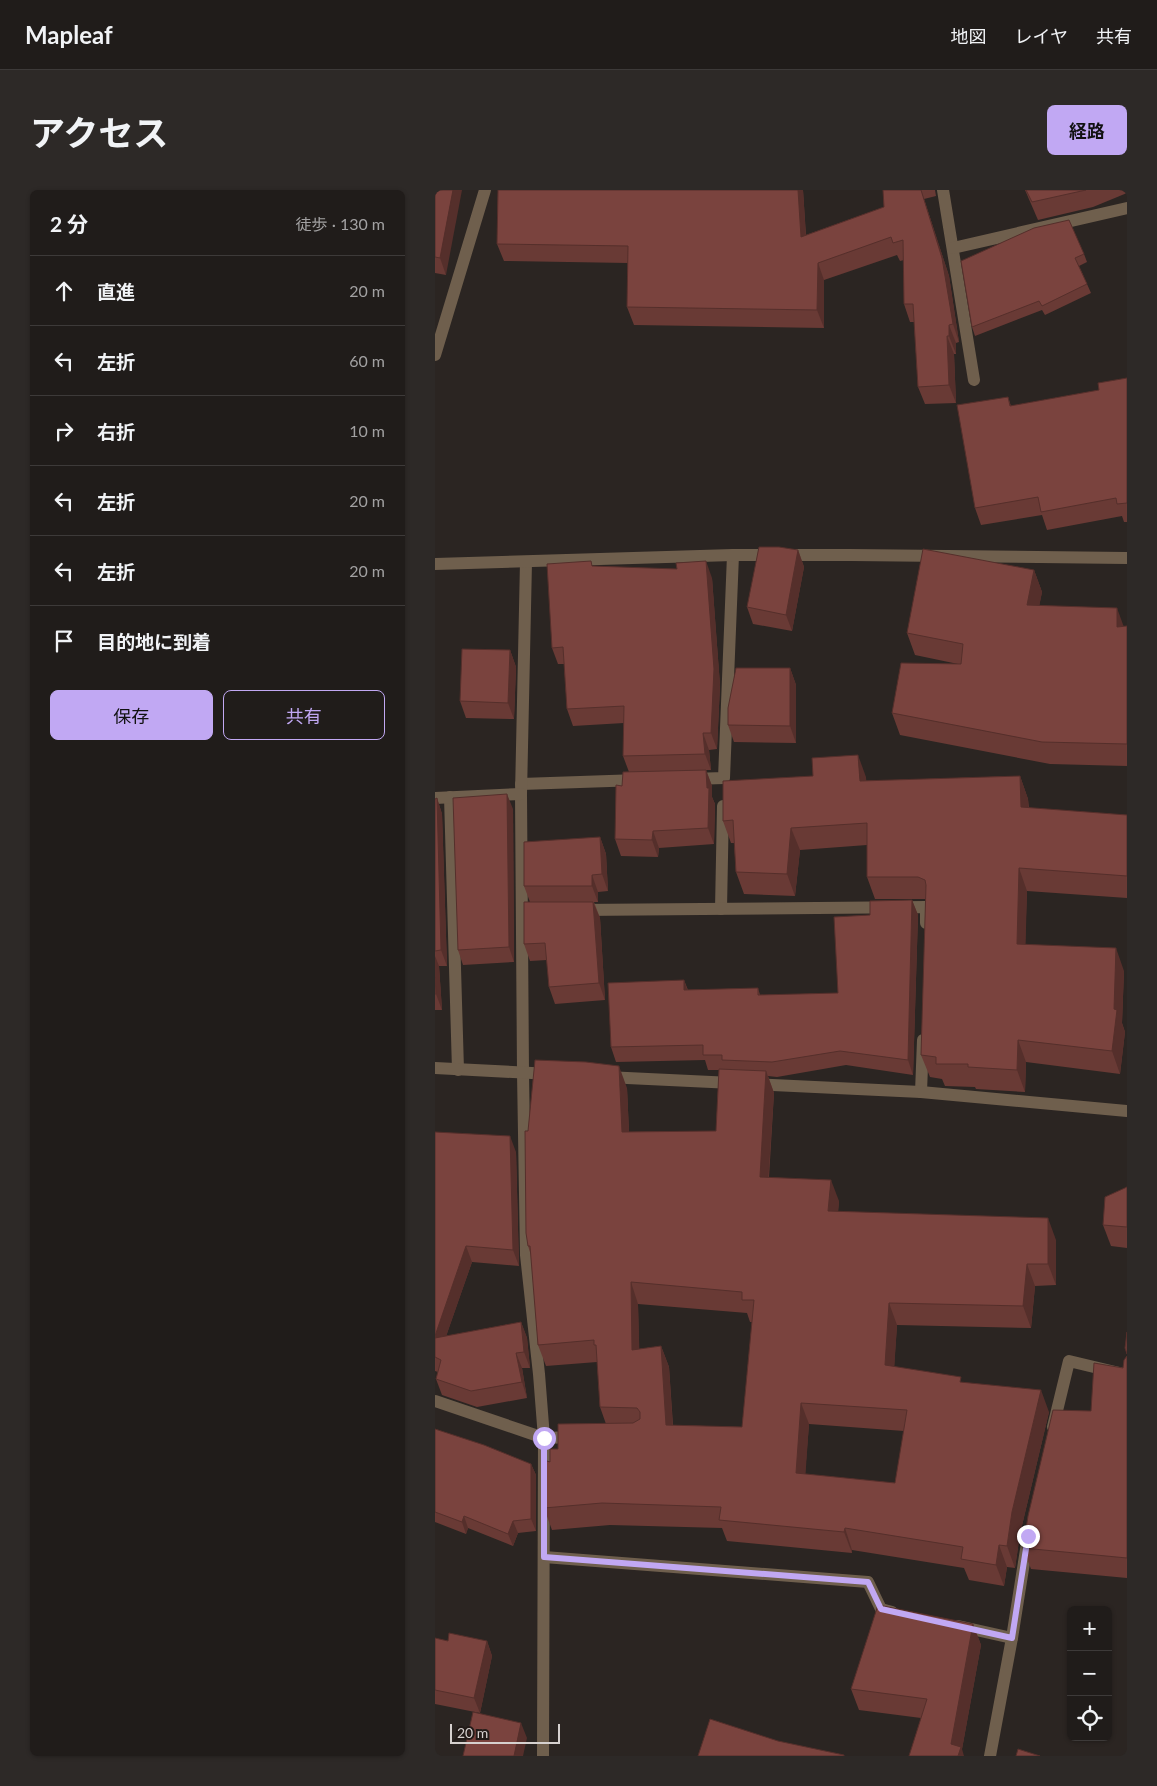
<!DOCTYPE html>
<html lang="ja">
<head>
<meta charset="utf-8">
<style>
	:root { --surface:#201c1a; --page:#2d2927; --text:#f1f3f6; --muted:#a2a1a2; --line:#3d3a39; --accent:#c1a8f3 }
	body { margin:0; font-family:Lato,"Noto Sans JP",sans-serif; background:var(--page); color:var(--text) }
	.controls { position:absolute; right:15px; bottom:15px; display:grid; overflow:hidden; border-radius:8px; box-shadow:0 1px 4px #0004 }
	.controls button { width:45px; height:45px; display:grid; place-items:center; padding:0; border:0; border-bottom:1px solid var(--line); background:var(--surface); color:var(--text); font:25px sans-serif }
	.scale { position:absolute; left:15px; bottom:12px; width:110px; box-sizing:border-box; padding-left:5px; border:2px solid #d6d1cf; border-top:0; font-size:14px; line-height:18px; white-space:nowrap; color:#d6d1cf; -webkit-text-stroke:4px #221b18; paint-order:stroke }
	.stop { position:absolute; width:15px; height:15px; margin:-11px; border:4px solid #c1a8f3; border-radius:50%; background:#fff }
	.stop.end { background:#c1a8f3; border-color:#fff; box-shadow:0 1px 5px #0008 }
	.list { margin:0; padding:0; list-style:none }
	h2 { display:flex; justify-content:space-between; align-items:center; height:65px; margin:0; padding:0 20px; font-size:21px }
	h2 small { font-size:16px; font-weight:400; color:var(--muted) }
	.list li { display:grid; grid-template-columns:32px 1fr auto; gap:15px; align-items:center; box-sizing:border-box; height:70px; padding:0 20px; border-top:1px solid var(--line) }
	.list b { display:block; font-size:19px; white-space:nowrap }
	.list em { font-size:16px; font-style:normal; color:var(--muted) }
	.actions { display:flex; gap:10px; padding:15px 20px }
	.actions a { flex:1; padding:11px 0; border:1px solid var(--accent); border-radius:8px; text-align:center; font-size:18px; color:var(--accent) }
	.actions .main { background:var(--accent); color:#111 }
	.icon { flex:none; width:28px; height:28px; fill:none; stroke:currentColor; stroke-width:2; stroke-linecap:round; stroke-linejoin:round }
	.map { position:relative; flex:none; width:692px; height:1566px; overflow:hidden; border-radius:8px }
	header { display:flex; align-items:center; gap:30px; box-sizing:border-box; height:70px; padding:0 25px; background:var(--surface); border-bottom:1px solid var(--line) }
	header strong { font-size:24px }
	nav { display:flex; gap:28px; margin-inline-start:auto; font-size:18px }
	.intro { display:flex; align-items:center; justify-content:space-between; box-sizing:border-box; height:120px; padding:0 30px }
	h1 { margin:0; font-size:35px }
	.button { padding:12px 22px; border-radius:8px; background:var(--accent); color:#111; font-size:18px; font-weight:700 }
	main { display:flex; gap:30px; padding:0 30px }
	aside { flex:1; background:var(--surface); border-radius:8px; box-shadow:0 1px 4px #0004 }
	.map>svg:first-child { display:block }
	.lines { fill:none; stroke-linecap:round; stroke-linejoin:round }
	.service { stroke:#6f5f4d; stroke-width:12 }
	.minor { stroke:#6f5f4d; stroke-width:12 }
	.wall { fill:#693a35; fill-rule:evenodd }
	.shaded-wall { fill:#552f2b }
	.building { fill:#7a433e; stroke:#552f2b; fill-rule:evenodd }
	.route { stroke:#c1a8f3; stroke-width:6 }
</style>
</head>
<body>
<header>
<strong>Mapleaf</strong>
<nav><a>地図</a><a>レイヤ</a><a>共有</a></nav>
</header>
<div class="intro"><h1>アクセス</h1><a class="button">経路</a></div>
<main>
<aside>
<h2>2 分<small>徒歩 · 130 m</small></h2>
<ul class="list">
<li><svg class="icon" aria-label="ahead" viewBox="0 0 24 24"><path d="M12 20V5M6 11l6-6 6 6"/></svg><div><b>直進</b></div><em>20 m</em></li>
<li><svg class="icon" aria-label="left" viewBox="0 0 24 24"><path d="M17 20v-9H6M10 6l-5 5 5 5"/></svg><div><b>左折</b></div><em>60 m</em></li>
<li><svg class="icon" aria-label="right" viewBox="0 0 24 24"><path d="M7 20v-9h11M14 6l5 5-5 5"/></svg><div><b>右折</b></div><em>10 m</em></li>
<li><svg class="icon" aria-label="left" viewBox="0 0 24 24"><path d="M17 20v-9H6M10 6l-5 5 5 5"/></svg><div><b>左折</b></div><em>20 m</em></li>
<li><svg class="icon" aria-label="left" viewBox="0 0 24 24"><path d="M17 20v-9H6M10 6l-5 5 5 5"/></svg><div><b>左折</b></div><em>20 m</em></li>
<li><svg class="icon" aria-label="arrive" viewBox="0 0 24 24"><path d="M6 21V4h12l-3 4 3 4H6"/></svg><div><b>目的地に到着</b></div></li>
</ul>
<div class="actions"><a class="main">保存</a><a>共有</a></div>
</aside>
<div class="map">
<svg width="692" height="1566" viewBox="0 0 692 1566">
	<rect width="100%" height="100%" fill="#2b2522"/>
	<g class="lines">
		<g class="service">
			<path d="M508 0 539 190"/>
			<path d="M518 58 692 18"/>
			<path d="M256 589 289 588 298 365"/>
			<path d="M86 594 204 590"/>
			<path d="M15 607 23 880"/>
			<path d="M286 719 288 616"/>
			<path d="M144 720 491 717V733"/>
			<path d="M486 902 488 850"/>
			<path d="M618 1237 634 1171 692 1185"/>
			<path d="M109 1248 139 1247"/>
			<path d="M109 1367 433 1392 446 1419 457 1422"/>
			<path d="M523 1436 577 1448"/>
			<path d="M555 1566 577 1448 593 1347"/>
		</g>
		<g class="minor">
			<path d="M0 165 50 0"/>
			<path d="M91 372 86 604 88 883 91 1065 104 1184 109 1248 108 1566"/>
			<path d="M0 374 298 365H416L692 368"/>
			<path d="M0 608 86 604"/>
			<path d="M0 878 116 884"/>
			<path d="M171 887 486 902 692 921"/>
			<path d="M0 1211 109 1248"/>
		</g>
	</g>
	<g class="wall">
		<path d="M0 0 11 85 0 83Z"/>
		<path d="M63 0H368L371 45 449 17 448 0H500L501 6 489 9 514 86 524 152 521 153V164H519L521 213 490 214 483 197 479 132H475L469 114V70L465 71 462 65 389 90V138L199 135 192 117 193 73 69 71 62 54Z"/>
		<path d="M590 0H692V3L658 17 603 30Z"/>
		<path d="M649 64 652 72 644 76 656 103 610 125 607 120 540 146 537 137 526 71Z"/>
		<path d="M692 188V332H689L687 326 612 340 607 325 546 335 540 318 573 207 576 216 664 200Z"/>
		<path d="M363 360 369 377 357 441 318 434 312 417Z"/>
		<path d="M158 376 277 388 285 495 282 559 274 560 276 580H271L277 596V607L280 614 279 654 224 658 223 667 186 666 180 649 187 596 194 582 188 566 189 533 138 536 132 519 129 474H123L117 458Z"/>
		<path d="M599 380 607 402 604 416 689 436H692V576L615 574 465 545 457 523 523 474 480 465 472 443Z"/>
		<path d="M75 460 81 477 79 529 31 528 25 511Z"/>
		<path d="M355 478 361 495V553L299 552 293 535Z"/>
		<path d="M585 586 593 609 594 618 692 625V708L592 701 590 754 689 781 687 833 690 842 685 884 591 872 590 902 541 899 540 897 510 896 507 889 495 887 486 865 491 709H440L432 687V655L365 660 360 706 309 704 301 682 299 653H296L288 631 431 587V591Z"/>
		<path d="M2 608 7 624 12 776H4L7 820H0V609Z"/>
		<path d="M78 619 79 772 28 775 23 760Z"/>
		<path d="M165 647 171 664 173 701 163 702V712H159L165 728 170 810 120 814 114 797 112 770 95 771 89 754 95 712 89 696Z"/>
		<path d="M477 710 483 725 478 885 411 875 342 887 333 886 339 903 334 987 404 1011 403 1022 621 1050V1095L600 1096 596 1138 462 1135 459 1177 528 1193 614 1222 585 1344 580 1378 572 1377 569 1396 534 1390 529 1378 417 1360V1363L292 1351 287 1338 175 1335 117 1340 109 1318 115 1272 123 1259 171 1234 165 1217 162 1172 111 1176 103 1155 96 1065 93 1056V941L192 898 194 942 281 941 284 880H273L270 870 181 872 176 857 249 790 253 800 323 798 325 805 403 803 435 725ZM203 1114 312 1123 315 1132H317L307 1237 238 1235 234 1177 226 1156 204 1159ZM374 1234 469 1241 460 1293 370 1284Z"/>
		<path d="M0 942 81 962 84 1076 37 1072 11 1146 86 1132 92 1148 95 1178H87L92 1208 42 1217 7 1205 1 1189 3 1182 0 1181Z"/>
		<path d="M692 997V1058L676 1056 668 1035Z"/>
		<path d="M692 1166V1388L596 1379 588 1358 656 1221 688 1178Z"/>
		<path d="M0 1239 96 1274 101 1285V1341L83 1343 78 1356 33 1338 31 1344 0 1332Z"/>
		<path d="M538 1434 546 1455 527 1559 486 1528 424 1520 416 1499Z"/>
		<path d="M0 1448 13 1451H52L57 1466 45 1523 0 1514Z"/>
	</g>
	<g class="shaded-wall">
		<path d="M18 0H27L11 85 5 68Z"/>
		<path d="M363 0H368L372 65 366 47Z"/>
		<path d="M486 0 514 86 524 152 518 134Z"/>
		<path d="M383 73 389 90V138L382 120Z"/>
		<path d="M514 135 521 153V164L514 146Z"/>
		<path d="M512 146 519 164 521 213 514 195Z"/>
		<path d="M363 360 369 377 357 441 351 425Z"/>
		<path d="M271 371 277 388 285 495 282 559 276 543Z"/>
		<path d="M599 380 607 402 600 438 592 415Z"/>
		<path d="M682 418 690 440 682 437Z"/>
		<path d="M75 460 81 477 79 529 73 513Z"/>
		<path d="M355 478 361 495V553L355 536Z"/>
		<path d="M268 543 274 560 276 580 270 564Z"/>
		<path d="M423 565 431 587 433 614 425 591Z"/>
		<path d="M271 580 277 596V607L280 614 279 654 273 638Z"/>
		<path d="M585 586 593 609 594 640 586 617Z"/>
		<path d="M72 604 78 619 79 772 74 757Z"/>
		<path d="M2 608 7 624 12 776 6 760Z"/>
		<path d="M356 638 365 660 360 706 352 684Z"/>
		<path d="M218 641 224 658 223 667 217 650Z"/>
		<path d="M165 647 171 664 173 701 167 684Z"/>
		<path d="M584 678 592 701 590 776 582 754Z"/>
		<path d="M157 685 163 702V712L157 696Z"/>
		<path d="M477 710 483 725 478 885 473 870Z"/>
		<path d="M158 712 165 728 170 810 164 793Z"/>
		<path d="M681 758 689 781 687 833 690 842 685 884 677 861Z"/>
		<path d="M0 766 4 776 7 820 1 804 0 787Z"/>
		<path d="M249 790 254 805 249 800Z"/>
		<path d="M583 850 591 872 590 902 582 880Z"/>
		<path d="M184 876 192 898 195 964 187 942Z"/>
		<path d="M331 881 339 903 332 1008 325 987Z"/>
		<path d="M75 946 81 962 84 1076 78 1060Z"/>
		<path d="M396 990 404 1011 401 1043 393 1021Z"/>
		<path d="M613 1028 621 1050V1095L613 1074Z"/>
		<path d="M31 1056 37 1072 5 1164 0 1150V1146Z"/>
		<path d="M592 1074 600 1096 596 1138 588 1116Z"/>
		<path d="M196 1092 203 1114 205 1182 197 1160Z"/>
		<path d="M454 1113 462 1135 458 1197 450 1175Z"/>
		<path d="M86 1132 92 1148 95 1178 89 1162Z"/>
		<path d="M226 1156 234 1177 239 1256 231 1235Z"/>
		<path d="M81 1163 87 1178 92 1208 87 1192Z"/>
		<path d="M606 1200 614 1222 585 1344 580 1378 572 1356 577 1322Z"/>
		<path d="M366 1213 374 1234 369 1305 361 1283Z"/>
		<path d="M96 1274 101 1285V1341L96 1329Z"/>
		<path d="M29 1326 33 1338 31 1344 27 1332Z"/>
		<path d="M78 1331 83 1343 78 1356 73 1344Z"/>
		<path d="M410 1338 417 1360V1363L409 1342Z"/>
		<path d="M564 1355 572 1377 569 1396 561 1375Z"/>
		<path d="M538 1434 546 1455 527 1559 529 1566H521L516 1554Z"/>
		<path d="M52 1451 57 1466 45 1523 39 1508Z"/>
		<path d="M86 1533 92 1548 88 1566H79Z"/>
	</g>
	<g class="building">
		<path d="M0 0H18L5 68 0 67Z"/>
		<path d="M63 0H363L366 47 449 17 448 0H486L507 68 518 134 514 135V146H512L514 195 483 197 478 114H469L468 50 458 53 456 47 383 73 382 120 192 117 193 56 62 54Z"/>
		<path d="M591 0H651L597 12Z"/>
		<path d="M634 30 649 64 640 68 652 94 607 116 604 111 537 137 526 71 599 38Z"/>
		<path d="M692 188V313L682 314 681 308 606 322 603 307 540 318 522 215 573 207 575 216 664 200 663 193Z"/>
		<path d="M324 357H344L363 360 351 425 312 417Z"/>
		<path d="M488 359 599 380 592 415 682 418V437L692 436V554L607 552 457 523 466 473 526 474 528 454 472 443Z"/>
		<path d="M156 371 157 376 242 379 241 373 271 371 279 479 276 543H268L270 564 188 566 189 516 132 519 128 457 117 458 112 374Z"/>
		<path d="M27 459 75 460 73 513 25 511Z"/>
		<path d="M301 478H355V536L293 535V518Z"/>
		<path d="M423 565 425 591 585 586 586 617 692 625V686L584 678 582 754 681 758 679 819 682 820 677 861 583 850 582 880 533 877V874H501V867L486 865 491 695 490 690 483 687H432V633L356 638 352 684 301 682 298 630 288 631V591L378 586 377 568Z"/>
		<path d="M271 580 272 598H274L273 638 218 641 217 650 180 649 181 595 187 596 188 582Z"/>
		<path d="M72 604 74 757 23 760 18 608Z"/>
		<path d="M2 608 6 760 0 761V609Z"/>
		<path d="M165 647 167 684 157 685V696H89V652Z"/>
		<path d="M477 710 473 870 405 861 337 872 287 870V865H268V855L176 857 173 793 249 790V800L323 798V805L403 803 399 727 435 725V711Z"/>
		<path d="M89 712H158L164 793 114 797 110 753 89 754Z"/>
		<path d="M0 787 1 804H0Z"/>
		<path d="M100 870 151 872 184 876 187 942 281 941 284 879 331 881 325 987 396 990 393 1021 613 1028V1074H592L588 1116 454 1113 450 1175 526 1187 525 1192 606 1200 577 1322 572 1356 564 1355 561 1375 526 1369 528 1357 410 1338 409 1342 284 1330 286 1317 167 1313 109 1318V1270L115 1272V1259H123V1234L198 1233 205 1229V1222L202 1218 165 1217 161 1155H159V1150L103 1155 95 1056H93L91 1043 90 941H93ZM196 1092 307 1102V1110H319L307 1237 231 1235 226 1156 197 1160ZM366 1213 472 1220 460 1293 361 1283Z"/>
		<path d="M0 942 75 946 78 1060 31 1056 0 1146Z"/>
		<path d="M692 997V1037L668 1035 670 1007Z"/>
		<path d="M86 1132 89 1162 81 1163 87 1192 36 1201 1 1189 6 1170 0 1167V1148Z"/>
		<path d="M692 1142V1164L690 1158Z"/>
		<path d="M692 1166V1368L588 1358 593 1326 618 1220 656 1221 659 1173 688 1178 689 1170Z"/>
		<path d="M0 1239 49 1255 96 1274V1329L78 1331 73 1344 29 1326 27 1332 0 1322Z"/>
		<path d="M443 1415 538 1434 516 1554 526 1557 523 1566H474L492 1509 416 1499Z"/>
		<path d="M14 1443 52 1451 39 1508 0 1500V1448L13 1451Z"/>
		<path d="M38 1522 86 1533 79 1566H28Z"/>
		<path d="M275 1529 343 1551 409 1565V1566H263Z"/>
		<path d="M583 1559 605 1566H581Z"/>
	</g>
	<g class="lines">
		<path class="route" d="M109 1248V1367L433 1392 446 1419 577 1448 593 1346"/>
	</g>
</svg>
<div class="controls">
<button>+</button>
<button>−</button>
<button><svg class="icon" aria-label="locate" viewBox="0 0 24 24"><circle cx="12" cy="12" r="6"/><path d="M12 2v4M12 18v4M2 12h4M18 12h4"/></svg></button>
</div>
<div class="scale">20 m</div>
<div class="stop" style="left:109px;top:1248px"></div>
<div class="stop end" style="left:593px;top:1346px"></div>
</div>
</main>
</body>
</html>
